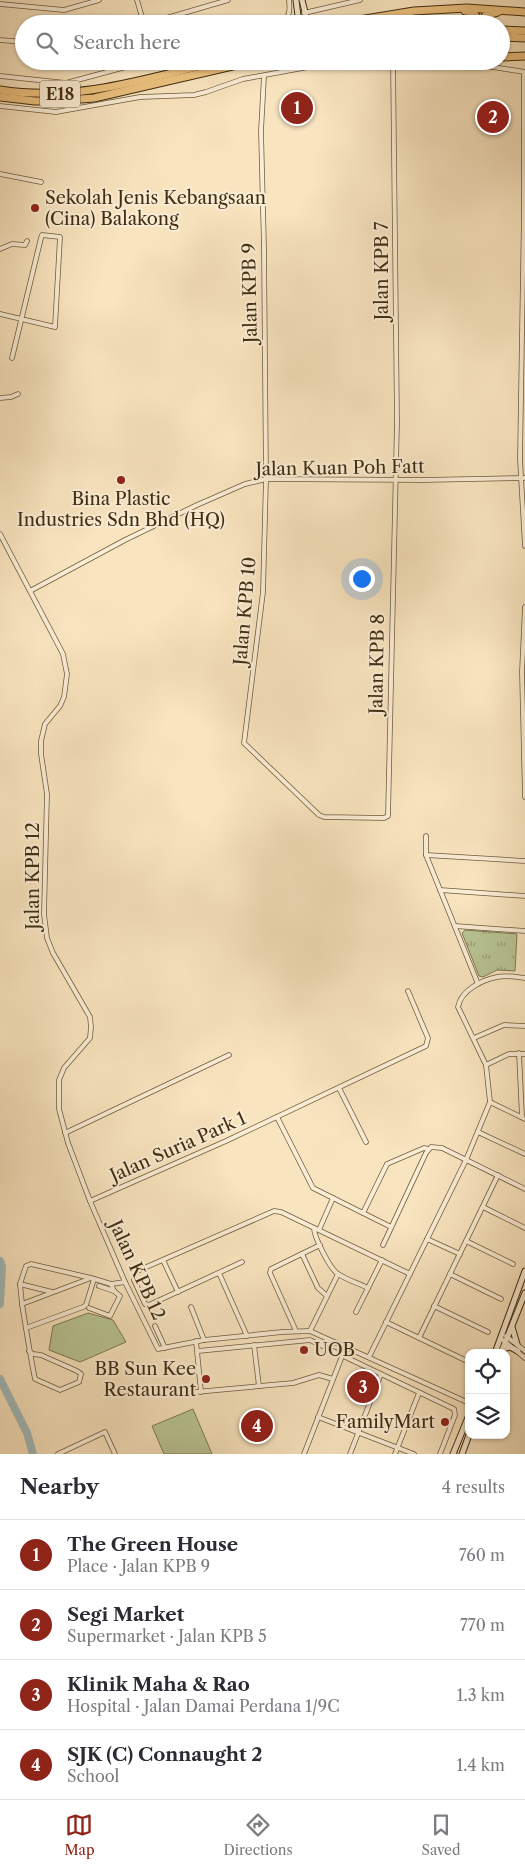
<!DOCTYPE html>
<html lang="en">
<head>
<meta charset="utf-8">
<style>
	:root { --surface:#fff; --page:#f2f2f3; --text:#2b2b33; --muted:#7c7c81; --line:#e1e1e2; --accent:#8f2418 }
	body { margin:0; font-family:"Libre Caslon Text",serif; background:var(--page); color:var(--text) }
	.controls { position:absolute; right:15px; bottom:15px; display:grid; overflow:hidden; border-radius:10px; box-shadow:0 1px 4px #0004 }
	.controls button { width:45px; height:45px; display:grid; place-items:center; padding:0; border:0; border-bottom:1px solid var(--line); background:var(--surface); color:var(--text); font:25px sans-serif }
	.you { position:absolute; left:361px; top:578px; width:18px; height:18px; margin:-12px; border:4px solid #fff; border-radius:50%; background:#1a73e8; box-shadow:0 0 0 8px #1a73e833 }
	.badge { display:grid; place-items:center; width:32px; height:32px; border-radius:50%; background:var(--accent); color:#fff; font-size:16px; font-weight:700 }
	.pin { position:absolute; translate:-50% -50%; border:2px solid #fff; box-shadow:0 1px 5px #0006 }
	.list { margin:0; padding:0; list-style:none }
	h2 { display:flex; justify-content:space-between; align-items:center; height:65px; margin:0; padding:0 20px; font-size:21px }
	h2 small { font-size:16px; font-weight:400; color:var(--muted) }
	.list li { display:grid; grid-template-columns:32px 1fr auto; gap:15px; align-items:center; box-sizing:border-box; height:70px; padding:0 20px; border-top:1px solid var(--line) }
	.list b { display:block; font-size:19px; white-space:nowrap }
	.list p { margin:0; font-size:16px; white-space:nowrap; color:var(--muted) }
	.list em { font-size:16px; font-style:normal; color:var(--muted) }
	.icon { flex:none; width:28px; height:28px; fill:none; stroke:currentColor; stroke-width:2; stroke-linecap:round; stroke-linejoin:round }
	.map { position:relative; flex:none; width:525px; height:1454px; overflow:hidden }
	.search { position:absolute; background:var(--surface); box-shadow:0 1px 4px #0004; left:15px; right:15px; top:15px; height:55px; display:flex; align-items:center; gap:12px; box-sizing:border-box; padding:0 18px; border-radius:28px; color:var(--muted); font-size:19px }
	.sheet { height:345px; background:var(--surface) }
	nav { display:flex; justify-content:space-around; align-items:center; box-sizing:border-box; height:70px; border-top:1px solid var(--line); background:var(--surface); font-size:14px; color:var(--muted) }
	nav a { display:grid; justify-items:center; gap:2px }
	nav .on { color:var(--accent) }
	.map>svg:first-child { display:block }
	.grass { fill:url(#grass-tufts); stroke:#7d7952 }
	.park { fill:#b9c595; stroke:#7d7952 }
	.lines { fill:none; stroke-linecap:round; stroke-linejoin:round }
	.river { stroke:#a2bcbc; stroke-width:8 }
	.street-casing { stroke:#6f5b3c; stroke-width:5.5 }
	.secondary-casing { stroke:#412d10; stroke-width:7 }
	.highway-casing { stroke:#412d10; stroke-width:9 }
	.street { stroke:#faedd5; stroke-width:4 }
	.secondary { stroke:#faedd5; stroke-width:5 }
	.highway { stroke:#ecc280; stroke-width:7 }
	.poi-dot { fill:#8f2418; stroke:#faedd5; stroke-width:2 }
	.labels { text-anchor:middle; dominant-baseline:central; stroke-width:4; stroke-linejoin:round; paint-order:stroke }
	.shield { fill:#faedd5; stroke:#78674b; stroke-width:1 }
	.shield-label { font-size:16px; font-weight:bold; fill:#412d10 }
	.poi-label { font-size:18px; fill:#412d10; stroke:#faedd5; text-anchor:start }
	.street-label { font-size:18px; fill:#412d10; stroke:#faedd5 }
</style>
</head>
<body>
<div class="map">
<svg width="525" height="1454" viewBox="0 0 525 1454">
	<defs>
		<pattern id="grass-tufts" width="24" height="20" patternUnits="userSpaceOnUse" patternTransform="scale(1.25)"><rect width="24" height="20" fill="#b9c595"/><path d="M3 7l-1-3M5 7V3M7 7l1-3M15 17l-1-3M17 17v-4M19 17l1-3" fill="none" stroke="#98a078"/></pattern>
	</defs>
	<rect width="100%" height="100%" fill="#f8e4bf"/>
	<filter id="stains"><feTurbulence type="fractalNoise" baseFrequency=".004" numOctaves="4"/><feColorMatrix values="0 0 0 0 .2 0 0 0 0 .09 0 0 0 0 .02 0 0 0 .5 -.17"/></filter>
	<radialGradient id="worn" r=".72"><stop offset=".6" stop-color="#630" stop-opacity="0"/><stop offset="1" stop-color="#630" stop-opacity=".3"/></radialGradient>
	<path class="grass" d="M465 930 517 934 515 971 497 970 483 977 479 976 462 933Z"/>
	<g class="park">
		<path d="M88 1313 113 1320 126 1342 80 1362 49 1350 53 1326Z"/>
		<path d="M193 1409 212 1454H164L152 1426Z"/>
	</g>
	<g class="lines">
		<g class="river">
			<path d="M0 1261 2 1266 0 1304"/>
			<path d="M0 1379 27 1433 33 1454"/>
		</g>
		<defs>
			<g id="street">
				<path d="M137 0 144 24"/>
				<path d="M0 4 64 10 99 0"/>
				<path d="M304 13 360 0"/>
				<path d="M146 24 228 0"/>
				<path d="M271 24C288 19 291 18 289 0"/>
				<path d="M0 40 24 42"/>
				<path d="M524 72V211L520 459 525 546"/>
				<path d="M0 76 66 83 148 61"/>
				<path d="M264 76 261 131 264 248 266 479 263 592 244 743 319 815 324 817 384 818 388 816 397 422 393 61"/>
				<path d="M0 106 56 112 140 97 194 95 206 92 243 79 319 65 343 63 480 65 525 72"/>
				<path d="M0 174 41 182"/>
				<path d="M0 249 12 244 25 245 27 241"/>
				<path d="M0 314 55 327 60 237 42 235 41 238 12 358"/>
				<path d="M0 398 11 397 18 394"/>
				<path d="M0 534 63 654 67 674 64 697 60 706 45 724 41 741V754L47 794 44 914 47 938 53 953 90 1017 91 1027 90 1038 64 1068 59 1080V1109L68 1143 90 1201 125 1282 158 1349 204 1340 282 1332 310 1331 469 1403"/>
				<path d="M30 591 125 540 197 505 245 484 266 479 423 480 525 478"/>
				<path d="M525 607 522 672 525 797"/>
				<path d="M426 836V855L478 984"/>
				<path d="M426 855 525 861"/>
				<path d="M440 890 525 896"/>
				<path d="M455 926 525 931"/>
				<path d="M474 1038 504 1025 525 1026"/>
				<path d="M519 1053 522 1117"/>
				<path d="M486 1065 509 1054H525"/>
				<path d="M339 1088 366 1142"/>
				<path d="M490 1102 525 1119"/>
				<path d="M277 1117 313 1188 391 1227"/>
				<path d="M478 1132 525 1154"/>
				<path d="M65 1133 229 1055"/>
				<path d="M90 1201 226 1141 426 1046 428 1038 408 991"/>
				<path d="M483 1207 525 1228"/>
				<path d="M363 1213 387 1164 424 1148 428 1149"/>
				<path d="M314 1228C314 1237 330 1269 338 1274 347 1280 358 1283 368 1288"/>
				<path d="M319 1230 333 1198"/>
				<path d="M427 1239 460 1254"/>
				<path d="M466 1241 513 1264"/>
				<path d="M383 1245 426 1153 431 1147 442 1148 525 1189"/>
				<path d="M302 1254 318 1288 327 1296"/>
				<path d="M163 1260 178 1292"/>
				<path d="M135 1272 274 1211 281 1212 410 1274"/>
				<path d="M219 1273 247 1336"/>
				<path d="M450 1274 501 1299"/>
				<path d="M134 1280 145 1304 149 1305 242 1262"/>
				<path d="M20 1284 22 1304"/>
				<path d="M99 1286 114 1291"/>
				<path d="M52 1292 20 1284 26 1266 31 1264 91 1278"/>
				<path d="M434 1306 488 1332"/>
				<path d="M191 1307 204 1340"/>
				<path d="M89 1308 110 1316 120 1296 114 1291 111 1284"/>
				<path d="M356 1312 382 1260"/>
				<path d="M386 1322 469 1362"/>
				<path d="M155 1326 165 1348"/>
				<path d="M26 1328 83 1307 86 1305 94 1279"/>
				<path d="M296 1331 270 1273 271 1269 320 1245"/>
				<path d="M310 1331 338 1274"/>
				<path d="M506 1336 525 1351"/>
				<path d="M419 1338 498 1175"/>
				<path d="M503 1340 525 1358"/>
				<path d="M196 1341 201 1392"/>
				<path d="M254 1345 259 1386"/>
				<path d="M29 1351 33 1354 41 1355 77 1371 81 1374 79 1382 60 1390 35 1379C30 1354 26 1329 22 1304L91 1278 111 1284 125 1282"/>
				<path d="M198 1351 310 1340 454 1409 455 1415 440 1454"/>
				<path d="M369 1357 466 1160 490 1102 486 1065 458 1007C461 990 482 980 497 977 506 975 516 977 525 978"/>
				<path d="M185 1393 293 1383 319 1375 333 1379"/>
				<path d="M318 1417 414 1454"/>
				<path d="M58 1454 105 1432 115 1454"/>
				<path d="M304 1454 346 1346"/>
				<path d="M350 1454 381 1374"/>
				<path d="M395 1454 419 1393"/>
			</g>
			<g id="secondary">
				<path d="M296 0 299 24"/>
				<path d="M302 0 308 24"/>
				<path d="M512 1327 517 1344"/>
				<path d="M503 1349 510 1347 518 1351"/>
				<path d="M495 1353 525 1271"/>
				<path d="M501 1353 525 1293"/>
				<path d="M453 1454 469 1415"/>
				<path d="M462 1454 469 1435"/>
			</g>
			<g id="highway">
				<path d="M465 11 472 12 476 16 478 24"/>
				<path d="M335 24 414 11 467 8 525 12"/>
				<path d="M482 24 485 16 498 12"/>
				<path d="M501 30 525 31"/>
				<path d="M501 37 525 38"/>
				<path d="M501 57 525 56"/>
				<path d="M0 90C78 102 145 79 220 61"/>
				<path d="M0 97 35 101H55L94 98 254 61"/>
			</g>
		</defs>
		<use href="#street" class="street-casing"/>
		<use href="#secondary" class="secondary-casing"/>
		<use href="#highway" class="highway-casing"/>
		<use href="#street" class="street"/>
		<use href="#secondary" class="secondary"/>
		<use href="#highway" class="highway"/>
	</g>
	<g class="poi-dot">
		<circle cx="35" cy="208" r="5"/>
		<circle cx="121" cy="480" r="5"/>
		<circle cx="304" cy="1350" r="5"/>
		<circle cx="206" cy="1379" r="5"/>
		<circle cx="445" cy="1422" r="5"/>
	</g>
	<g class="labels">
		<rect class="shield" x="40" y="80.5" width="40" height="27" rx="4"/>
		<g class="shield-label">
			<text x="60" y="94">E18</text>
		</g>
		<g class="poi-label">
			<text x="45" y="198">Sekolah Jenis Kebangsaan<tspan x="45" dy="21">(Cina) Balakong</tspan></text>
			<text x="121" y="499" text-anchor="middle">Bina Plastic<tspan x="121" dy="21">Industries Sdn Bhd (HQ)</tspan></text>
			<text x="314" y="1350">UOB</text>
			<text x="196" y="1369" text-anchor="end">BB Sun Kee<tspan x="196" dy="21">Restaurant</tspan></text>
			<text x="435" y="1422" text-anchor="end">FamilyMart</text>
		</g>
		<g class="street-label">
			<text transform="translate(382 271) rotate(-90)">Jalan KPB 7</text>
			<text transform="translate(250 293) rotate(-91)">Jalan KPB 9</text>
			<text transform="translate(340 468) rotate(-1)">Jalan Kuan Poh Fatt</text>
			<text transform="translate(245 611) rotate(-85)">Jalan KPB 10</text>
			<text transform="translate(377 664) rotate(-89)">Jalan KPB 8</text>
			<text transform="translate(33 876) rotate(-90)">Jalan KPB 12</text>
			<text transform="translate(178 1147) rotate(-24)">Jalan Suria Park 1</text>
			<text transform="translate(137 1270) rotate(65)">Jalan KPB 12</text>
		</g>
	</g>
	<rect width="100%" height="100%" filter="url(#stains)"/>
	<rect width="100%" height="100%" fill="url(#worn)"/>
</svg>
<div class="controls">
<button><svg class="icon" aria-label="locate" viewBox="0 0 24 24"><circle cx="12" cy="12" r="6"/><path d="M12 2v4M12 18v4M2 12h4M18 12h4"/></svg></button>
<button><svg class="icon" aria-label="layers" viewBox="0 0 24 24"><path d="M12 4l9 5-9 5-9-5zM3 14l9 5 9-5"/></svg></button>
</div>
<div class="you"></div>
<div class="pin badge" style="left:297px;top:108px">1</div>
<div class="pin badge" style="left:493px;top:117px">2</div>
<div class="pin badge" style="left:363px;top:1387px">3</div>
<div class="pin badge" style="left:257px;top:1426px">4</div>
<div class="search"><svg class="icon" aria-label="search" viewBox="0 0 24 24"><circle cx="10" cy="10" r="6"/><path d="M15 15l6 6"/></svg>Search here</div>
</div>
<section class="sheet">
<h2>Nearby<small>4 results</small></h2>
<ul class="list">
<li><span class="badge">1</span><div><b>The Green House</b><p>Place · Jalan KPB 9</p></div><em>760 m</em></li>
<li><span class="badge">2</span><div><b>Segi Market</b><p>Supermarket · Jalan KPB 5</p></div><em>770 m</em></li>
<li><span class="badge">3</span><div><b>Klinik Maha &amp; Rao</b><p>Hospital · Jalan Damai Perdana 1/9C</p></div><em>1.3 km</em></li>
<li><span class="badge">4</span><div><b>SJK (C) Connaught 2</b><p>School</p></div><em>1.4 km</em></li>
</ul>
</section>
<nav>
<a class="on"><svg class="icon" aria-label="map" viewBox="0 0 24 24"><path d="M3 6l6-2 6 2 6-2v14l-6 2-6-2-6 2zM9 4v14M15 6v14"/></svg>Map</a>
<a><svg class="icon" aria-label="directions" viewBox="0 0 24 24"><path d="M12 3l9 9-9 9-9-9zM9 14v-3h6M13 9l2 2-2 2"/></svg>Directions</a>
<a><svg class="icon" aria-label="saved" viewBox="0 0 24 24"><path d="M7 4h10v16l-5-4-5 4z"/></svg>Saved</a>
</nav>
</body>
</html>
